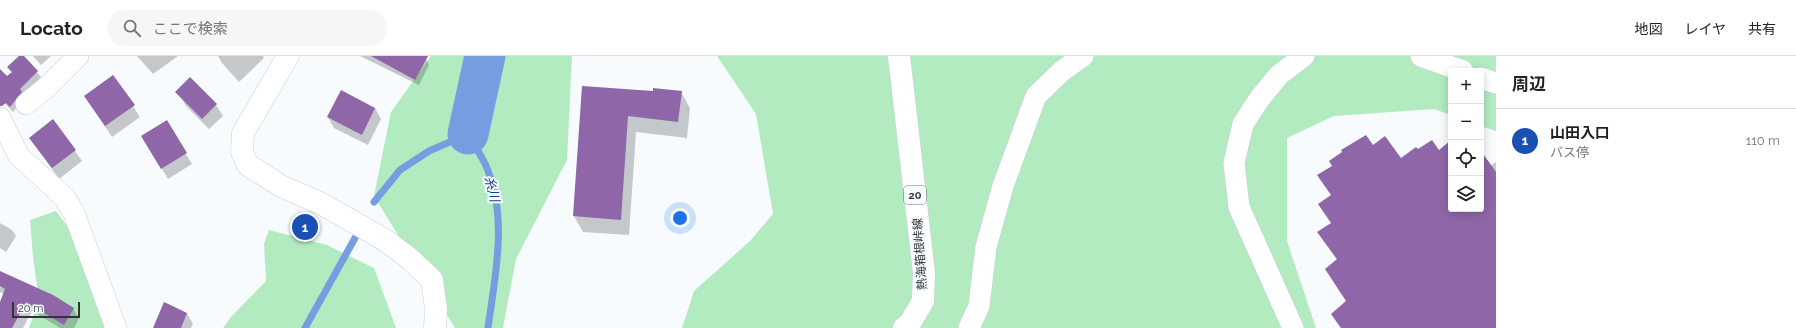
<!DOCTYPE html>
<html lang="ja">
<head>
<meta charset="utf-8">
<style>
	:root { --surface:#fff; --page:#f6f6f6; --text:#222; --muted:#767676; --line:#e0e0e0; --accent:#8c8128 }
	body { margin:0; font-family:Raleway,"Noto Sans JP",sans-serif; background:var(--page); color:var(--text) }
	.controls { position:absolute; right:12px; top:12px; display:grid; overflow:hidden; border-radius:4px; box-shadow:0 2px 10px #0003 }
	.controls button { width:36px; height:36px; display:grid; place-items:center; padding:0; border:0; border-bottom:1px solid var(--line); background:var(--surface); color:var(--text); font:20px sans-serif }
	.scale { position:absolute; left:12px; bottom:10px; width:68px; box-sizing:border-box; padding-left:4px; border:2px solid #313538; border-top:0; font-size:11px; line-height:14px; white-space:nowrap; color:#313538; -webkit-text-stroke:3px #f7fbfe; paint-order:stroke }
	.you { position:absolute; left:680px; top:162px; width:14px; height:14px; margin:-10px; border:3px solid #fff; border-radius:50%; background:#1a73e8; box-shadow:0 0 0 6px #1a73e833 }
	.badge { display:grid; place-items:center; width:26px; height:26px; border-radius:50%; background:var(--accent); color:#fff; font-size:13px; font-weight:700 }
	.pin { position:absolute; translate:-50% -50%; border:2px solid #fff; box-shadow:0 1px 4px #0006 }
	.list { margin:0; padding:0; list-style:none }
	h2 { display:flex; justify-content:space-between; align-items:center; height:52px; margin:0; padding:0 16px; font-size:17px }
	h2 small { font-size:13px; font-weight:400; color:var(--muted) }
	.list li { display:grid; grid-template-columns:26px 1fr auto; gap:12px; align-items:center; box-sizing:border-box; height:64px; padding:0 16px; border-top:1px solid var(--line) }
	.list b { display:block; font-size:15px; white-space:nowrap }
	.list p { margin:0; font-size:13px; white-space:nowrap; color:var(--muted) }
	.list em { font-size:13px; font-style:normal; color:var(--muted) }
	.icon { flex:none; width:22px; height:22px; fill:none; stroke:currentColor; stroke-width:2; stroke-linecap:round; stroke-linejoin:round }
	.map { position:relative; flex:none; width:1496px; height:272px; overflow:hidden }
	header { display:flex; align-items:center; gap:24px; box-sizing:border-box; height:56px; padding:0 20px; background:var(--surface); border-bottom:1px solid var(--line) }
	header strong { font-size:19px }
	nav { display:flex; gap:22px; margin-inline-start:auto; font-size:14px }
	.search { width:280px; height:36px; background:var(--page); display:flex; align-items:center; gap:10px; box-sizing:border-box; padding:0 14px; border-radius:22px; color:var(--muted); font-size:15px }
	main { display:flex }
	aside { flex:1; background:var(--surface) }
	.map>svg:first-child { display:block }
	.green { fill:#b3ebc1 }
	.shadow { fill:#0003 }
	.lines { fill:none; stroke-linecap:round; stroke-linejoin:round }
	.stream { stroke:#749ee0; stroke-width:7 }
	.river { stroke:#749ee0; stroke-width:41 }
	.building { fill:#8f66a7 }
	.street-casing { stroke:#c5cfd7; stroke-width:22 }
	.secondary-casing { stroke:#c5cfd7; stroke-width:23 }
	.primary-casing { stroke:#c5cfd7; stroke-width:23 }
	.street { stroke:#fff; stroke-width:21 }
	.secondary { stroke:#fff; stroke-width:22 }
	.primary { stroke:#fff; stroke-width:22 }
	.labels { text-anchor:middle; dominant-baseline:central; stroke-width:4; stroke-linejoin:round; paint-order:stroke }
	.shield { fill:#f7fbfe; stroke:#6c7073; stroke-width:1 }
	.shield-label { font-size:11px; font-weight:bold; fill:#313538 }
	.street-label { font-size:12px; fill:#313538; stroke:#f7fbfe }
	.water-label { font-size:13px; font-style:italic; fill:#0f428f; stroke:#f7fbfe }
</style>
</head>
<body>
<header>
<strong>Locato</strong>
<div class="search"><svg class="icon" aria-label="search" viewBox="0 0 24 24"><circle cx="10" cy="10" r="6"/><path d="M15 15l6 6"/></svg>ここで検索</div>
<nav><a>地図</a><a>レイヤ</a><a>共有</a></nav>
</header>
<main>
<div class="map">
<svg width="1496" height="272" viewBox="0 0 1496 272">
	<rect width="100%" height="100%" fill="#f7fbfe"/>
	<g class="green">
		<path d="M431 0H572L567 104 516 203 503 272H455L374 140 391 56Z"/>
		<path d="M717 0H1496V75L1481 70V15H1451V59L1434 53 1334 60 1287 82V185L1316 272H682L694 235 750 185 773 158 756 58Z"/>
		<path d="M56 155 91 202 106 272H29L39 244 33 201 30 164Z"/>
		<path d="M269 174 327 189 374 212 396 272H223L230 262 266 225 264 188Z"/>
	</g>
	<g class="shadow">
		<path d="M20 0H23L41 21 23 39 25 42 13 56 0 42V28L12 17 8 11Z"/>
		<path d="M33 0H51L41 9Z"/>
		<path d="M137 0H178L153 18Z"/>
		<path d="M218 0H263L264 2 239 26 222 7Z"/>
		<path d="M360 0H420L426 3 429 9 419 29Z"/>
		<path d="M113 20 140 61 112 81 85 40Z"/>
		<path d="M190 22 216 49 223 60 209 73 186 50 180 39Z"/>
		<path d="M583 31 654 36H681L690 52 687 82 636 76 629 179 583 176 574 160Z"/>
		<path d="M375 52 381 63 368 89 334 72 328 61Z"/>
		<path d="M53 65 82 105 59 123 30 82Z"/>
		<path d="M166 66 192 108 168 123 149 91Z"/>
		<path d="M1451 86V153H1481V97L1490 110 1496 106V272H1341L1336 265 1347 246 1337 204 1322 182 1332 167V140L1373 90 1401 104 1417 95H1439Z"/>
		<path d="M0 167 12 174 16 180 6 196 0 192Z"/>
		<path d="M0 216 73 252 79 263 74 272H60L32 255 23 272H0V247L4 238 0 236Z"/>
		<path d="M187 257 193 268 191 272H154Z"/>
	</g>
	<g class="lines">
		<g class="stream">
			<path d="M374 146 400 114 429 95 468 78C474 89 482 100 487 112 508 163 495 220 488 272"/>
			<path d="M305 272 355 182"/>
		</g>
		<path class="river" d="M468 78 485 0"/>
	</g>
	<g class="building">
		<path d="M19 0H24L38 15 20 33 22 36 10 51 6 47 2 50H0V13L7 20 12 16 7 11Z"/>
		<path d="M371 0H428L415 24Z"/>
		<path d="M113 19 135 49 105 70 84 40Z"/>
		<path d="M190 21 217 48 202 63 175 36Z"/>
		<path d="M582 30 653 35V32L682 35 678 66 628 60 621 164 573 160Z"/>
		<path d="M341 34 375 52 362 79 327 61Z"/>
		<path d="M53 63 76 94 52 112 29 82Z"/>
		<path d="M167 64 187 97 161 113 141 80Z"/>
		<path d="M1366 79 1373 89 1385 80 1401 102 1416 91 1418 93 1432 84 1439 94 1451 84V153H1481V95L1496 116V272H1341L1331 258 1346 245 1325 213 1337 203 1317 176 1331 167 1318 148 1331 139 1317 119 1332 110 1329 105 1342 96 1341 94Z"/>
		<path d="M0 215 53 239 74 252 64 269 26 246 12 272H0V246L5 233 0 230Z"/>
		<path d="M164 246 187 257 181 272H153Z"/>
	</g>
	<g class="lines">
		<defs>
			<g id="street">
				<path d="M1421 0 1463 15"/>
				<path d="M1481 22 1496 27"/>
				<path d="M26 48 47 31 78 0"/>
				<path d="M0 62 19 100 65 142 74 157 116 272"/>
				<path d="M969 272 979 250 986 191 1003 130 1036 40 1062 15 1083 0"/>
				<path d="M1293 272 1239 151 1234 107 1243 68 1260 42 1279 19 1304 0"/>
			</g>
			<path id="secondary" d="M288 0 243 77 242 96 248 109 281 130 322 148 385 184 410 203 432 224 436 253 435 272"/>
			<path id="primary" d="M899 0 924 217 923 245 910 267 904 272"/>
		</defs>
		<use href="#street" class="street-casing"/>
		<use href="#secondary" class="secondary-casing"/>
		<use href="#primary" class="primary-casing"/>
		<use href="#street" class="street"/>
		<use href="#secondary" class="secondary"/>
		<use href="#primary" class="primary"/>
	</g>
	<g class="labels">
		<rect class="shield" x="904" y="130" width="22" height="18" rx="3"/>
		<g class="shield-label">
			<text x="915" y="139">20</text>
		</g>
		<g class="street-label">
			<text transform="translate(920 198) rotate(-94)">熱海箱根峠線</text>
		</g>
		<g class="water-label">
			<text transform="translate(492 133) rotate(76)">糸川</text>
		</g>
	</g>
</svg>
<div class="controls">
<button>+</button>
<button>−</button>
<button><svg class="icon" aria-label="locate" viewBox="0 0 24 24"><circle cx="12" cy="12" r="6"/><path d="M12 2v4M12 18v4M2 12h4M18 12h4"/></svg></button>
<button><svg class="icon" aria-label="layers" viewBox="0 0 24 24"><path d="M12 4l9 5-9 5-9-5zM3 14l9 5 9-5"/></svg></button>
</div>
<div class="scale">20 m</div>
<div class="you"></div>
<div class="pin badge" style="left:305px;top:171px;background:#1a4fb4">1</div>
</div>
<aside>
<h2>周辺<small></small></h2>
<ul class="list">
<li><span class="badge" style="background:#1a4fb4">1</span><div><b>山田入口</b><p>バス停</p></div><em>110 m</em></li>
</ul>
</aside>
</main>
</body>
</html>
